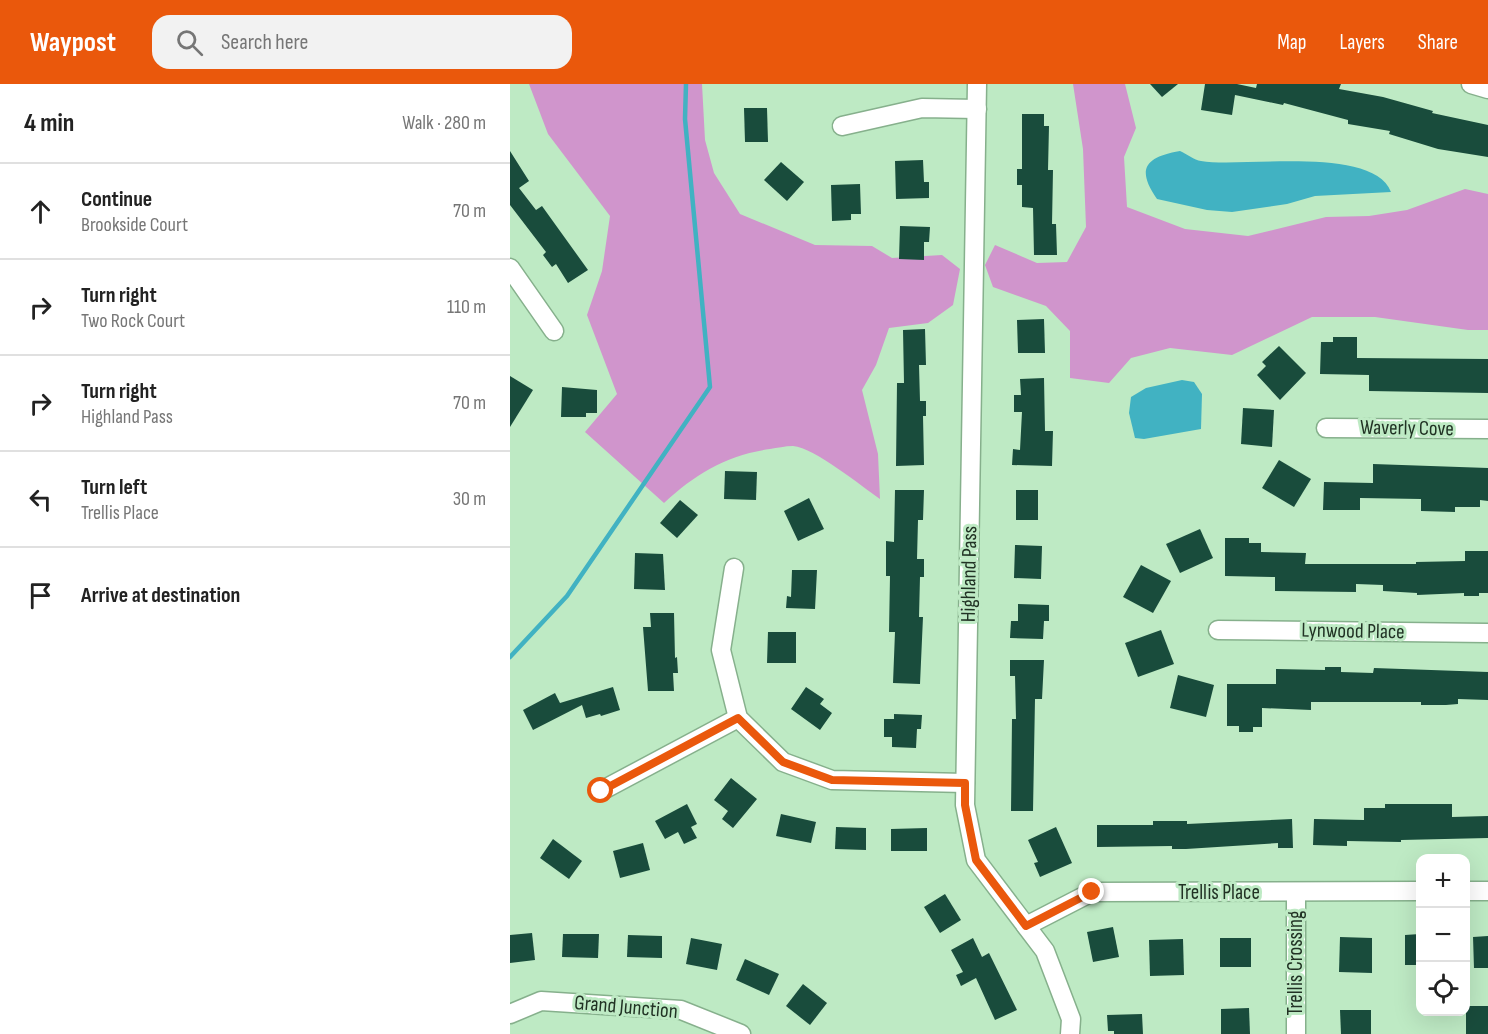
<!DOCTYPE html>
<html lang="en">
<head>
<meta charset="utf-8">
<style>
	:root { --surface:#fff; --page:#f2f2f2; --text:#222; --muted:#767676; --line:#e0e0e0; --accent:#ea580c }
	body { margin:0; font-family:"Sofia Sans Condensed",sans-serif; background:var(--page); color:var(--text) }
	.controls { position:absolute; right:18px; bottom:18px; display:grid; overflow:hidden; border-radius:12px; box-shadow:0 6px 24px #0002 }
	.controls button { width:54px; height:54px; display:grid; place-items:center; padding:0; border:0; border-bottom:2px solid var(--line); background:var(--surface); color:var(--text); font:30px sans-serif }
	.stop { position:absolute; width:18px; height:18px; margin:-14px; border:4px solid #ea580c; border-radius:50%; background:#fff }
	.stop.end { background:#ea580c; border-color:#fff; box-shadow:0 2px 6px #0008 }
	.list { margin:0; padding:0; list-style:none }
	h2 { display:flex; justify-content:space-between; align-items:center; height:78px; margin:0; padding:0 24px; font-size:26px }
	h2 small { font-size:20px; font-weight:400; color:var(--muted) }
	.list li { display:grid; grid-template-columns:39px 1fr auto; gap:18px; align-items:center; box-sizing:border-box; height:96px; padding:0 24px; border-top:2px solid var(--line) }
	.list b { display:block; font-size:22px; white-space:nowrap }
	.list p { margin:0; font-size:20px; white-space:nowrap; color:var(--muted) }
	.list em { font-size:20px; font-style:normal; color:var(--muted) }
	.icon { flex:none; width:33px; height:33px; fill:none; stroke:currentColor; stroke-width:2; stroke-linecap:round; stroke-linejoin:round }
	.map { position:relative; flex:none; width:978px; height:950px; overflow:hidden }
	header { display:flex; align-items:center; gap:36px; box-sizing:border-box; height:84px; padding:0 30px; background:var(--accent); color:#fff }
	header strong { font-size:28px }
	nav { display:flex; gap:33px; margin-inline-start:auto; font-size:21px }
	.search { width:420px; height:54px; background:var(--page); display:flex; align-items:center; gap:15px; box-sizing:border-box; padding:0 21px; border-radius:18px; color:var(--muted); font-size:22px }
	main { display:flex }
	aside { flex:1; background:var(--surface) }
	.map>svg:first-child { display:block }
	.forest { fill:#d095cc }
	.water { fill:#41b2c2 }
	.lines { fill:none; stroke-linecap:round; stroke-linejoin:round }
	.stream { stroke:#41b2c2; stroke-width:4.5 }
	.building { fill:#194c3c }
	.minor-casing { stroke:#86b08c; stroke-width:21 }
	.minor { stroke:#fff; stroke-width:18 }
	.route { stroke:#ea580c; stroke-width:8 }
	.labels { text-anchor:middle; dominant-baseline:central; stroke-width:6; stroke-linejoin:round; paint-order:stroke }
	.street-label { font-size:21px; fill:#213224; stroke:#beeac4 }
</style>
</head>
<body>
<header>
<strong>Waypost</strong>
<div class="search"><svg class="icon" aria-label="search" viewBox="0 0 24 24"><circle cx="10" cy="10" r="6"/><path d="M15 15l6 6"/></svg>Search here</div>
<nav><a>Map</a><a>Layers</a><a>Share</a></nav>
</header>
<main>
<aside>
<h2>4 min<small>Walk · 280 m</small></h2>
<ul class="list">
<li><svg class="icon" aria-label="ahead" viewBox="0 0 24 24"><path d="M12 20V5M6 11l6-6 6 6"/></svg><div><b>Continue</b><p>Brookside Court</p></div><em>70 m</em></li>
<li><svg class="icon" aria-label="right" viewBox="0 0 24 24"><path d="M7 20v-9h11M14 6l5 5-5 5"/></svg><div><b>Turn right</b><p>Two Rock Court</p></div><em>110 m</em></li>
<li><svg class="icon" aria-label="right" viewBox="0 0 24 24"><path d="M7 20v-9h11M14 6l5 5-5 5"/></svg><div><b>Turn right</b><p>Highland Pass</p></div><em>70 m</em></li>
<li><svg class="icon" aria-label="left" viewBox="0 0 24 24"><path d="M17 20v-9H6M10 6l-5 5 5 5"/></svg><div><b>Turn left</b><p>Trellis Place</p></div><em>30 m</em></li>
<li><svg class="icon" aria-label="arrive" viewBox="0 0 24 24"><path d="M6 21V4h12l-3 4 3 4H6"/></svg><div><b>Arrive at destination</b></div></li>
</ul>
</aside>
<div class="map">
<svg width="978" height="950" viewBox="0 0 978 950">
	<rect width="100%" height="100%" fill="#beeac4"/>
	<g class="forest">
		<path d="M19 0H192L195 56 204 89 230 130 305 161 362 162 382 174 432 171 450 185 443 221 418 239 379 244 366 281 352 306 368 370 370 415C351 402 305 364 283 362 275 362 267 364 260 365 217 371 185 390 154 419L75 348 107 310 77 231 92 187 100 132 38 50Z"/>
		<path d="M563 0H615L626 44 614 73 617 123 675 145 738 152 816 133 859 132 897 126 955 105 978 110V246H958L865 233H802L722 271 660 264 621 274 599 299 560 294V247L536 222 483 203 475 181 485 161 527 179 557 178 576 143 573 65Z"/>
	</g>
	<g class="water">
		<path d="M670 67C677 70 684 76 691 77 731 84 863 61 881 108L805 112 777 120 722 128 697 126 647 115C626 85 635 73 670 67Z"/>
		<path d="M672 296 684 298 692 310 691 345 634 355 625 354 619 329 621 313 636 304Z"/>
	</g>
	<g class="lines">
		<path class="stream" d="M0 573 57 512 200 303 175 35 176 0"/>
	</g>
	<g class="building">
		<path d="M640 0H668L652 13Z"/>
		<path d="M695 0H727L746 4 747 0H831L829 5 873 13 923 27 922 29 978 41V73L928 65 879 50 880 47 838 40V36L774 19 773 21 725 11 722 31 691 26Z"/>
		<path d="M234 24H257L258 58H235Z"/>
		<path d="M512 30H534V42H539L538 86H543L542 140H546L547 171H524L523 124 512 123V101H507V85H512Z"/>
		<path d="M0 67 19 97 9 104 26 126 32 122 78 186 58 199 46 180 42 183 33 171 36 168 0 121Z"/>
		<path d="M413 76 414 98H419V114L386 115 385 77Z"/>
		<path d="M271 78 294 98 277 117 254 96Z"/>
		<path d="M350 100 351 130H341V136L322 137 321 101Z"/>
		<path d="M390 142 420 143 419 158H414V176L389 175Z"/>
		<path d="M534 235 535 269H508L507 236Z"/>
		<path d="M415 245 416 281H409L410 317H416V332H413L414 381 386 382 387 299H394L393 246Z"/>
		<path d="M823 253H847V274L978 275V309L859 307V291L810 290 811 258H823Z"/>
		<path d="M769 262 796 289 770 316 747 291 756 282 752 278Z"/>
		<path d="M0 292 23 306 0 343Z"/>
		<path d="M534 294 535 347H543L542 382 502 381 503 365 510 366 512 328H504V311H511L510 295Z"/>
		<path d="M52 303 87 306V329H76V333H51Z"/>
		<path d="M733 324 764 326 762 363 731 360Z"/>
		<path d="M769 376 801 395 784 423 752 404Z"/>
		<path d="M863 380 978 384V417L970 416V423H945V428L911 427V415L850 414V426H813L814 398 863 399Z"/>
		<path d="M215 387 247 388 246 416 214 415Z"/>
		<path d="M385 406H414L413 436H408L407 475H414V493H410L409 533H413L410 600 383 599 385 548H379L380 492H376V457L384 458Z"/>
		<rect x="506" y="406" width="22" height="30"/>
		<path d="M299 414 314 445 288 457 274 427Z"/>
		<path d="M170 416 188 431 167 454 150 439Z"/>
		<path d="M690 445 703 474 670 489 656 460Z"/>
		<path d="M715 454H739V459H751V468L796 469 795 480H906V478L955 477V467H978V509H969V512H954V509L907 511V509L873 507V501L846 500V508L765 507V493L715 492Z"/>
		<path d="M505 461 532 462 531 495 504 494Z"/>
		<path d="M125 469 153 470 155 506 124 505Z"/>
		<path d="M631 481 661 497 643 529 613 513Z"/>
		<path d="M282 486H307L305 525 276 524 277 512 281 513Z"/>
		<path d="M508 520 539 521V537H534L533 555 500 554 501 537H508Z"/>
		<path d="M140 529H164L165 574 167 573 168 589H163L164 607H138L133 543H141Z"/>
		<path d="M651 546 664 580 628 593 615 559Z"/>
		<path d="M258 548H286V579H257Z"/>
		<path d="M500 576H534L532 615H525L523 727H501L502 635H506L505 592H500Z"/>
		<path d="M815 583H831V588L863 589 864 584 978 588V616L948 615V620L936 621H911V618H801V626L752 624V643H743V648H729V642H717V600H766V585L815 586Z"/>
		<path d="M668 591 704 601 696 633 660 624Z"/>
		<path d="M103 603 110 626 91 632 90 630 76 634 72 621 23 646 13 626 45 609 50 619Z"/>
		<path d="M296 603 314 615 310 620 322 629 310 646 281 625Z"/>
		<path d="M384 630 412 631 411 645H407L406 664 382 663V653H374V635H384Z"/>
		<path d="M221 694 247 715 223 744 212 735 218 727 204 716Z"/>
		<path d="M177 720 187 740 181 743 187 754 174 760 168 748 155 755 145 737Z"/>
		<path d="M875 720H942V733L978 732V754L891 756V758L837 757V762L803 761 804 735 854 736V724H875Z"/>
		<path d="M271 730 306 738 301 759 266 752Z"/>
		<path d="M782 735 783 764H768V759L676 765H662V762L587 763V741H643V737H677V740Z"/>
		<path d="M326 743 356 744V766L325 765Z"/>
		<path d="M546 743 562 779 530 793 524 779 528 778 518 756Z"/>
		<path d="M417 744V767H381V745Z"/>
		<path d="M43 755 72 777 59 795 30 774Z"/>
		<path d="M133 759 140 786 110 794 103 767Z"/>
		<path d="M435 810 451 836 430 849 414 823Z"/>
		<path d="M603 843 609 873 583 878 577 848Z"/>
		<path d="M22 849 25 876 0 879V851Z"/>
		<path d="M53 850H89L88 874 52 873Z"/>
		<path d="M910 850V881H895V851Z"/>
		<path d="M118 851 152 852V874L117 873Z"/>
		<path d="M978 852V884H964L963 853Z"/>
		<path d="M830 853 862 854V889L829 888Z"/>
		<path d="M181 854 212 860 207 886 176 880Z"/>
		<path d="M463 854 472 873 479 869 507 926 485 936 466 894 451 902 446 891 453 888 441 866Z"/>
		<rect x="710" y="854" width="31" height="29"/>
		<path d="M673 855 674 891 640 892 639 856Z"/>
		<path d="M235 875 269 890 259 911 226 896Z"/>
		<path d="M293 900 317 919 300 941 276 922Z"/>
		<rect x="956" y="922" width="22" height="28"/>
		<path d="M739 924 740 950H711V925Z"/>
		<path d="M830 926H861V950H831Z"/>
		<path d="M632 930 633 950H604V947H598L597 931Z"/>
	</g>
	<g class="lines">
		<defs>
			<g id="minor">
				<path d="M467 0 455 721 466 776 535 867 561 935 560 950"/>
				<path d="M961 0 978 5"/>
				<path d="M332 42 412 24 467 25"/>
				<path d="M0 184 44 247"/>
				<path d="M816 344 978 345"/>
				<path d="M224 484 211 566 228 634 273 678 322 696 455 699"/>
				<path d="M708 546 978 549"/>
				<path d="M91 707 228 634"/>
				<path d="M956 807H978"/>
				<path d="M516 842 582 808 910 807"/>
				<path d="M0 930 31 917 171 926 231 950"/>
				<path d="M786 950V808"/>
			</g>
		</defs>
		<use href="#minor" class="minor-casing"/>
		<use href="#minor" class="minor"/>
	</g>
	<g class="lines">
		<path class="route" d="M91 707 228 634 273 678 322 696 455 699V721L466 776 516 842 582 808"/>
	</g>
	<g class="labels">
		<g class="street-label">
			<text transform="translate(897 344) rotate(1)">Waverly Cove</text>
			<text transform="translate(459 490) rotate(-89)">Highland Pass</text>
			<text transform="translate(843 547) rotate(1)">Lynwood Place</text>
			<text x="709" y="808">Trellis Place</text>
			<text transform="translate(785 879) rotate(-90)">Trellis Crossing</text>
			<text transform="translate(116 923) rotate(5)">Grand Junction</text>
		</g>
	</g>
</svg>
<div class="controls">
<button>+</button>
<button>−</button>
<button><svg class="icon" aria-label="locate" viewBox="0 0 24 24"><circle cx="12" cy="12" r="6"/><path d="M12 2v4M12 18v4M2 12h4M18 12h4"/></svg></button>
</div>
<div class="stop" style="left:91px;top:707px"></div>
<div class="stop end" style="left:582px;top:808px"></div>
</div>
</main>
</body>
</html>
